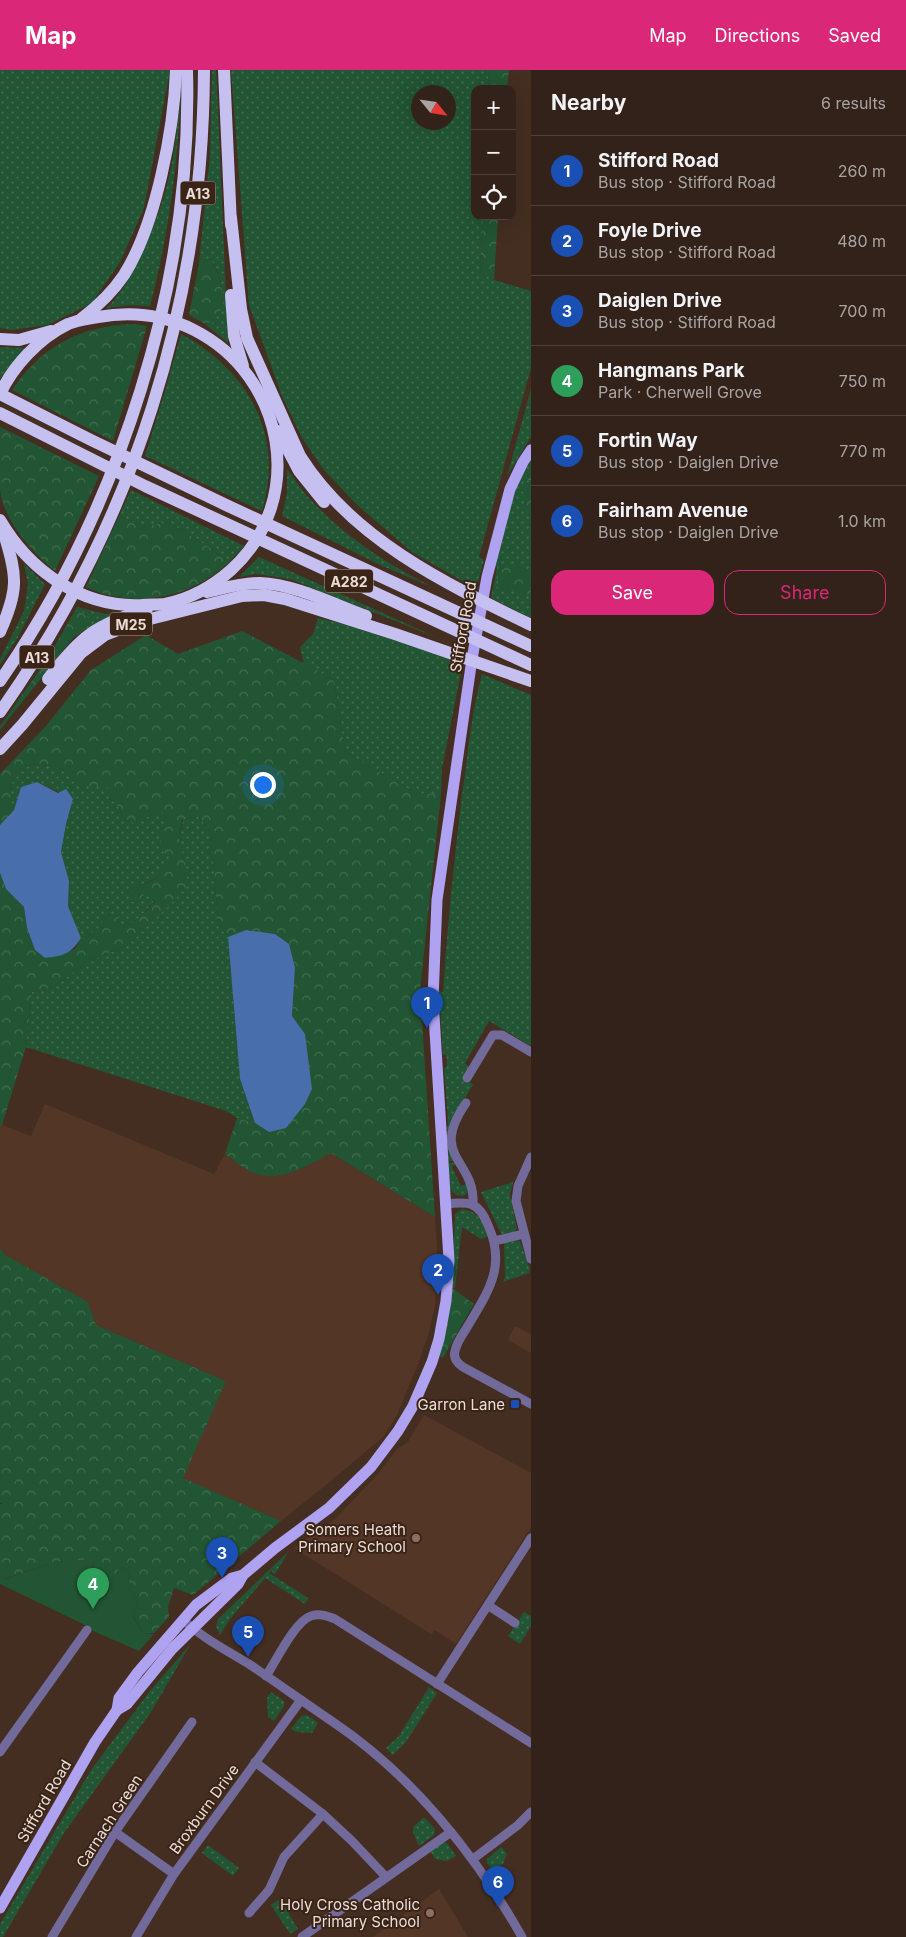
<!DOCTYPE html>
<html lang="en">
<head>
<meta charset="utf-8">
<style>
	:root { --surface:#33221a; --page:#3b2a23; --text:#f1f3f6; --muted:#a9a4a2; --line:#4e3f39; --accent:#db2777 }
	body { margin:0; font-family:Inter,sans-serif; background:var(--page); color:var(--text) }
	.controls { position:absolute; right:15px; top:15px; display:grid; overflow:hidden; border-radius:10px; box-shadow:0 5px 20px #0002 }
	.controls button { width:45px; height:45px; display:grid; place-items:center; padding:0; border:0; border-bottom:1px solid var(--line); background:var(--surface); color:var(--text); font:25px sans-serif }
	.compass { position:absolute; left:411px; top:15px; width:45px; height:45px; border-radius:50%; background:var(--surface); box-shadow:0 5px 20px #0002; rotate:120deg }
	.you { position:absolute; left:262px; top:714px; width:18px; height:18px; margin:-12px; border:4px solid #fff; border-radius:50%; background:#1a73e8; box-shadow:0 0 0 8px #1a73e833 }
	.badge { display:grid; place-items:center; width:32px; height:32px; border-radius:50%; background:var(--accent); color:#fff; font-size:16px; font-weight:700 }
	.pin { position:absolute; translate:-50% -41px; filter:drop-shadow(0 1px 2px #0008) }
	.pin::after { content:''; position:absolute; top:26px; width:18px; height:15px; background:inherit; clip-path:polygon(0 0,100% 0,50% 100%) }
	.list { margin:0; padding:0; list-style:none }
	h2 { display:flex; justify-content:space-between; align-items:center; height:65px; margin:0; padding:0 20px; font-size:21px }
	h2 small { font-size:16px; font-weight:400; color:var(--muted) }
	.list li { display:grid; grid-template-columns:32px 1fr auto; gap:15px; align-items:center; box-sizing:border-box; height:70px; padding:0 20px; border-top:1px solid var(--line) }
	.list b { display:block; font-size:19px; white-space:nowrap }
	.list p { margin:0; font-size:16px; white-space:nowrap; color:var(--muted) }
	.list em { font-size:16px; font-style:normal; color:var(--muted) }
	.actions { display:flex; gap:10px; padding:15px 20px }
	.actions a { flex:1; padding:11px 0; border:1px solid var(--accent); border-radius:15px; text-align:center; font-size:18px; color:var(--accent) }
	.actions .main { background:var(--accent); color:#fff }
	.icon { flex:none; width:28px; height:28px; fill:none; stroke:currentColor; stroke-width:2; stroke-linecap:round; stroke-linejoin:round }
	.map { position:relative; flex:none; width:531px; height:1867px; overflow:hidden }
	header { display:flex; align-items:center; gap:30px; box-sizing:border-box; height:70px; padding:0 25px; background:var(--accent); color:#fff }
	header strong { font-size:24px }
	nav { display:flex; gap:28px; margin-inline-start:auto; font-size:18px }
	main { display:flex }
	aside { flex:1; background:var(--surface) }
	.map>svg:first-child { display:block }
	.built { fill:#533626 }
	.grass { fill:url(#grass-dots); fill-rule:evenodd }
	.forest { fill:url(#forest-crowns) }
	.park { fill:#253 }
	.water { fill:#486eab }
	.lines { fill:none; stroke-linecap:round; stroke-linejoin:round }
	.minor { stroke:#726a9b; stroke-width:9 }
	.major { stroke:#aea2f1; stroke-width:11 }
	.highway { stroke:#c6c0f0; stroke-width:12 }
	.transit-dot { fill:#1a4fb4; stroke:#3a2418; stroke-width:2 }
	.education-dot { fill:#8d6e63; stroke:#3a2418; stroke-width:2 }
	.labels { text-anchor:middle; dominant-baseline:central; stroke-width:4; stroke-linejoin:round; paint-order:stroke }
	.shield { fill:#3a2418; stroke:#b6a69c; stroke-width:1 }
	.shield-label { font-size:14px; font-weight:bold; fill:#ebddd5 }
	.street-label { font-size:15px; fill:#ebddd5; stroke:#3a2418 }
	.poi-label { font-size:15px; fill:#ebddd5; stroke:#3a2418; text-anchor:end }
</style>
</head>
<body>
<header>
<strong>Map</strong>
<nav><a>Map</a><a>Directions</a><a>Saved</a></nav>
</header>
<main>
<div class="map">
<svg width="531" height="1867" viewBox="0 0 531 1867">
	<defs>
		<pattern id="grass-dots" width="8" height="8" patternUnits="userSpaceOnUse" patternTransform="scale(1.25)"><rect width="8" height="8" fill="#253"/><path d="M2 2h.1M6 6h.1" fill="none" stroke="#426d50" stroke-width="1.8" stroke-linecap="round"/></pattern>
		<pattern id="forest-crowns" width="20" height="18" patternUnits="userSpaceOnUse" patternTransform="scale(1.25)"><rect width="20" height="18" fill="#253"/><path d="M2 6a3 3 0 1 1 6 0M12 15a3 3 0 1 1 6 0" fill="none" stroke="#426d50"/></pattern>
	</defs>
	<rect width="100%" height="100%" fill="#442e22"/>
	<g class="built">
		<path d="M45 1034 214 1104 225 1084 253 1103 303 1098 331 1083 435 1147 438 1194 435 1237 428 1265 417 1297 397 1345 383 1367 332 1410 281 1451 182 1408 226 1311 96 1255 88 1232 4 1184 0 1177V1056L2 1055 31 1066Z"/>
		<path d="M515 1256 531 1264V1283L508 1270Z"/>
		<path d="M424 1345 531 1403V1457L456 1574 435 1560 431 1564 294 1478 335 1449 378 1404 397 1379 408 1372Z"/>
		<path d="M439 1819 468 1867H373Z"/>
	</g>
	<g class="grass">
		<path d="M0 0H170L144 138 120 192 91 234 47 255 11 260 0 258Z"/>
		<path d="M212 0H216L217 18 228 273 205 254 212 253C215 248 220 242 222 236 225 219 219 202 210 189L199 193 210 85Z"/>
		<path d="M231 0H489L488 19H475V146H483L480 202 494 210 531 221V298L479 487 484 490 476 519 412 482 357 435 324 400 302 368 282 326 249 235ZM418 22H448V52H418Z"/>
		<path d="M181 24C177 98 169 164 150 236L130 235 107 238C125 219 135 199 145 176 153 156 162 136 167 115 175 85 177 54 181 24Z"/>
		<path d="M181 264C248 300 285 366 262 441L145 386 165 321Z"/>
		<path d="M0 277 25 278 0 309Z"/>
		<path d="M531 319V367L507 406Z"/>
		<path d="M531 389V403L527 406 529 446H531V548L491 528 497 497 495 496 516 417Z"/>
		<path d="M287 399C294 408 300 418 308 427 343 466 386 493 432 517L380 495 282 446 287 423Z"/>
		<path d="M131 420 244 476 230 491 219 486 212 479 168 452 143 457 119 446Z"/>
		<path d="M259 487 438 568 290 509 256 504 239 507Z"/>
		<path d="M24 494 45 514 17 569 0 595V589L24 541 28 515Z"/>
		<path d="M77 537 105 544 116 543 85 560 88 548Z"/>
		<path d="M318 548 358 557 463 592 442 699 441 724H417L345 682 334 609 304 594 300 577 313 564Z"/>
		<path d="M482 604 531 625V976L489 951 465 993 468 996 469 1000 465 1007 473 1015 460 1036 449 1062 455 1091H447L446 1077 448 1050 444 998 447 997 446 985H443L439 921 443 923C447 857 454 791 462 725 468 685 471 644 482 604Z"/>
		<path d="M31 694 53 696 110 718 123 747 150 745 162 742 166 749 160 763C163 770 168 779 169 786 171 805 146 813 132 819L137 832 146 823 155 830C141 846 137 855 115 857L118 844 108 845 96 861 81 868 68 836 69 811 61 782 66 754 73 729 37 712 21 718 14 740C8 731 9 718 14 708 17 703 26 698 31 694Z"/>
		<path d="M198 746 211 763 218 851 228 867 240 1009 255 1053 237 1048 226 1041 26 977 32 922 53 917 87 892 126 876 185 793 179 771 183 750Z"/>
		<path d="M447 1093H456L452 1097 461 1116 467 1114 468 1121 464 1126 456 1125 450 1119Z"/>
		<path d="M513 1112 510 1124 517 1159 513 1163 502 1165 481 1122Z"/>
		<path d="M462 1139C479 1142 484 1152 489 1166L481 1169 462 1157 455 1218H452L455 1144Z"/>
		<path d="M514 1170 520 1171 530 1199 529 1203 503 1212 505 1207 504 1173Z"/>
		<path d="M289 1481 275 1504 271 1501 269 1503 308 1528 305 1534 265 1508 230 1549 220 1565 216 1556 218 1549Z"/>
		<path d="M524 1542 531 1546V1556L520 1574 508 1566Z"/>
		<path d="M190 1575 151 1642 64 1763 3 1867H0V1854L91 1700 150 1621Z"/>
		<path d="M429 1617 437 1623 406 1672 393 1685 386 1678 399 1666Z"/>
		<path d="M271 1622 284 1631V1636L274 1651 268 1647 267 1628Z"/>
		<path d="M307 1645 318 1653 312 1663 297 1662 291 1659 301 1646Z"/>
		<path d="M424 1747 435 1759 434 1765 419 1776 413 1763V1757Z"/>
		<path d="M442 1772 447 1773 456 1786 447 1791 435 1789 430 1781Z"/>
		<path d="M208 1775 239 1798 233 1806 202 1783Z"/>
		<path d="M501 1777 507 1784 503 1794 492 1799 487 1793V1789Z"/>
		<path d="M280 1829 298 1859 290 1864 271 1835Z"/>
	</g>
	<g class="forest">
		<path d="M489 0H509L507 19H488Z"/>
		<path d="M483 146H498L494 210 480 202Z"/>
		<path d="M210 189C218 202 225 219 222 236 221 242 215 248 212 253L205 254 189 245 199 193Z"/>
		<path d="M133 254 147 256 113 371 12 320C42 276 80 256 133 254Z"/>
		<path d="M0 357 99 406 55 501C33 484 2 448 0 419 0 398 0 377 0 357Z"/>
		<path d="M531 403V446H529C523 432 518 414 531 403Z"/>
		<path d="M119 446 143 457 168 452 212 479 219 486 230 491C193 528 134 540 86 517Z"/>
		<path d="M516 492C530 503 531 506 531 524L523 525 509 519 499 523 496 512 501 500Z"/>
		<path d="M77 537 88 548 85 560 73 568 0 660V656L48 588Z"/>
		<path d="M242 561 334 609 345 682 417 724H441L420 920 435 1147 331 1083C309 1095 280 1113 254 1103 244 1100 234 1090 225 1084L237 1048 255 1053 269 1062 305 964 292 946 295 898 275 864 246 860 228 867 218 851 211 763 198 746 182 750 179 771 185 793 188 815 167 838 126 876 87 892 53 917 32 922 26 977 2 1055 0 1056V803L6 819 24 837 27 858 35 880 45 888 75 879 81 868 96 861 108 845 118 843 115 857C136 855 142 846 155 831L146 823 137 832H129L132 819C152 811 163 809 169 787L160 778V763L166 749 162 742 150 745 137 755 123 747 109 718 79 715C67 695 53 696 31 694 26 698 17 703 14 708 9 718 8 731 14 740L0 755V704L45 657 91 600 146 565 178 584Z"/>
		<path d="M0 1177 4 1184 88 1232 96 1255 226 1311 183 1408 281 1451 193 1525 174 1518 168 1537 169 1547 154 1563H143L133 1546 138 1531 129 1514 128 1501 120 1497 111 1514 89 1509 94 1490 55 1492 4 1509 0 1505V1435L2 1433H0Z"/>
		<path d="M452 1218 474 1234 443 1288 439 1286Z"/>
	</g>
	<path class="park" d="M94 1489 89 1509 111 1514 120 1497 128 1501 129 1514 138 1531 133 1547 143 1563 154 1564 139 1581 93 1561 85 1555 0 1514V1505L5 1509 55 1492Z"/>
	<g class="water">
		<path d="M37 712 58 723 66 719 73 729 66 754 61 782 69 811 68 836 81 868C71 884 63 886 45 888L35 880 27 858 24 837 6 819 0 803V755L14 740 21 717Z"/>
		<path d="M246 860 275 864 289 874 295 898 292 946 305 964 312 1019 305 1034 286 1058 269 1062 255 1053 240 1009 228 867Z"/>
	</g>
	<g class="lines">
		<g class="minor">
			<path d="M467 1008 493 965H502L531 982"/>
			<path d="M466 1033C428 1088 476 1089 473 1135"/>
			<path d="M531 1087 518 1116 516 1131 531 1189"/>
			<path d="M446 1134C469 1131 479 1132 488 1155 506 1195 490 1219 469 1254 464 1263 457 1271 455 1281 453 1288 457 1293 463 1297L531 1334"/>
			<path d="M494 1171 524 1164"/>
			<path d="M489 1536 515 1553"/>
			<path d="M183 1550C203 1568 226 1580 249 1594 277 1613 305 1633 333 1652 412 1705 476 1785 522 1867"/>
			<path d="M266 1606C276 1591 295 1551 311 1546 320 1543 327 1546 335 1549L531 1673"/>
			<path d="M437 1614 531 1468"/>
			<path d="M0 1682 87 1560"/>
			<path d="M255 1692 323 1744 352 1771 386 1807"/>
			<path d="M115 1762 174 1804"/>
			<path d="M473 1789 518 1755 531 1742"/>
			<path d="M249 1843 269 1820 284 1787 323 1744"/>
			<path d="M52 1867 115 1762 192 1652"/>
			<path d="M136 1867 174 1804 301 1630"/>
			<path d="M302 1867 451 1762"/>
		</g>
		<g class="major">
			<path d="M117 1640 127 1634 172 1579 238 1514 243 1505 275 1478 329 1438 371 1397 398 1361 413 1336 432 1292 439 1269 446 1231 449 1190 433 929 437 830 472 589 487 507 510 419 523 392 531 380"/>
			<path d="M0 1838 95 1672 117 1640 119 1628 138 1602 196 1535 232 1508 243 1505"/>
		</g>
		<g class="highway">
			<path d="M224 0 231 155"/>
			<path d="M231 148 241 239 247 268 300 386C352 469 446 514 531 555"/>
			<path d="M231 225 234 266 243 296"/>
			<path d="M81 249C98 236 112 223 124 205 156 154 174 60 176 0"/>
			<path d="M0 269 19 270 51 261"/>
			<path d="M0 324C13 296 39 268 68 254 78 250 88 249 98 247 132 241 164 245 194 260 285 306 308 430 231 500 213 516 190 529 165 534 158 535 149 534 142 535 81 538 29 500 0 450"/>
			<path d="M0 324 91 370 226 435 531 576"/>
			<path d="M0 343 145 416 531 595"/>
			<path d="M278 361 299 401 324 432"/>
			<path d="M207 522C224 518 241 513 260 513 294 514 333 534 366 546"/>
			<path d="M0 562C18 520 18 508 4 464"/>
			<path d="M48 609C81 566 95 555 147 539"/>
			<path d="M0 611C120 438 193 211 187 0"/>
			<path d="M0 642C135 451 203 233 204 0"/>
			<path d="M0 679 22 655 81 583 105 565 142 551 242 526 264 525 285 529 395 564 531 611"/>
		</g>
	</g>
	<rect class="transit-dot" x="510" y="1329" width="10" height="10" rx="2.5"/>
	<g class="education-dot">
		<circle cx="416" cy="1468" r="5"/>
		<circle cx="430" cy="1843" r="5"/>
	</g>
	<g class="labels">
		<g class="shield">
			<rect x="180.5" y="111.5" width="35" height="23" rx="4"/>
			<rect x="325" y="499.5" width="48" height="23" rx="4"/>
			<rect x="110" y="542.5" width="42" height="23" rx="4"/>
			<rect x="19.5" y="575.5" width="35" height="23" rx="4"/>
		</g>
		<g class="shield-label">
			<text x="198" y="123">A13</text>
			<text x="349" y="511">A282</text>
			<text x="131" y="554">M25</text>
			<text x="37" y="587">A13</text>
		</g>
		<g class="street-label">
			<text transform="translate(463 557) rotate(-80)">Stifford Road</text>
			<text transform="translate(44 1731) rotate(-60)">Stifford Road</text>
			<text transform="translate(204 1739) rotate(-54)">Broxburn Drive</text>
			<text transform="translate(109 1751) rotate(-57)">Carnach Green</text>
		</g>
		<g class="poi-label">
			<text x="505" y="1334">Garron Lane</text>
			<text x="406" y="1459">Somers Heath<tspan x="406" dy="17">Primary School</tspan></text>
			<text x="420" y="1834">Holy Cross Catholic<tspan x="420" dy="17">Primary School</tspan></text>
		</g>
	</g>
</svg>
<div class="controls">
<button>+</button>
<button>−</button>
<button><svg class="icon" aria-label="locate" viewBox="0 0 24 24"><circle cx="12" cy="12" r="6"/><path d="M12 2v4M12 18v4M2 12h4M18 12h4"/></svg></button>
</div>
<svg class="compass" viewBox="-18 -18 36 36"><path d="M0-13l5 13h-10z" fill="#e53935"/><path d="M0 13l5-13h-10z" fill="#a9a4a2"/></svg>
<div class="you"></div>
<div class="pin badge" style="left:427px;top:958px;background:#1a4fb4">1</div>
<div class="pin badge" style="left:438px;top:1225px;background:#1a4fb4">2</div>
<div class="pin badge" style="left:222px;top:1508px;background:#1a4fb4">3</div>
<div class="pin badge" style="left:93px;top:1539px;background:#2e9e5b">4</div>
<div class="pin badge" style="left:248px;top:1587px;background:#1a4fb4">5</div>
<div class="pin badge" style="left:498px;top:1837px;background:#1a4fb4">6</div>
</div>
<aside>
<h2>Nearby<small>6 results</small></h2>
<ul class="list">
<li><span class="badge" style="background:#1a4fb4">1</span><div><b>Stifford Road</b><p>Bus stop · Stifford Road</p></div><em>260 m</em></li>
<li><span class="badge" style="background:#1a4fb4">2</span><div><b>Foyle Drive</b><p>Bus stop · Stifford Road</p></div><em>480 m</em></li>
<li><span class="badge" style="background:#1a4fb4">3</span><div><b>Daiglen Drive</b><p>Bus stop · Stifford Road</p></div><em>700 m</em></li>
<li><span class="badge" style="background:#2e9e5b">4</span><div><b>Hangmans Park</b><p>Park · Cherwell Grove</p></div><em>750 m</em></li>
<li><span class="badge" style="background:#1a4fb4">5</span><div><b>Fortin Way</b><p>Bus stop · Daiglen Drive</p></div><em>770 m</em></li>
<li><span class="badge" style="background:#1a4fb4">6</span><div><b>Fairham Avenue</b><p>Bus stop · Daiglen Drive</p></div><em>1.0 km</em></li>
</ul>
<div class="actions"><a class="main">Save</a><a>Share</a></div>
</aside>
</main>
</body>
</html>
